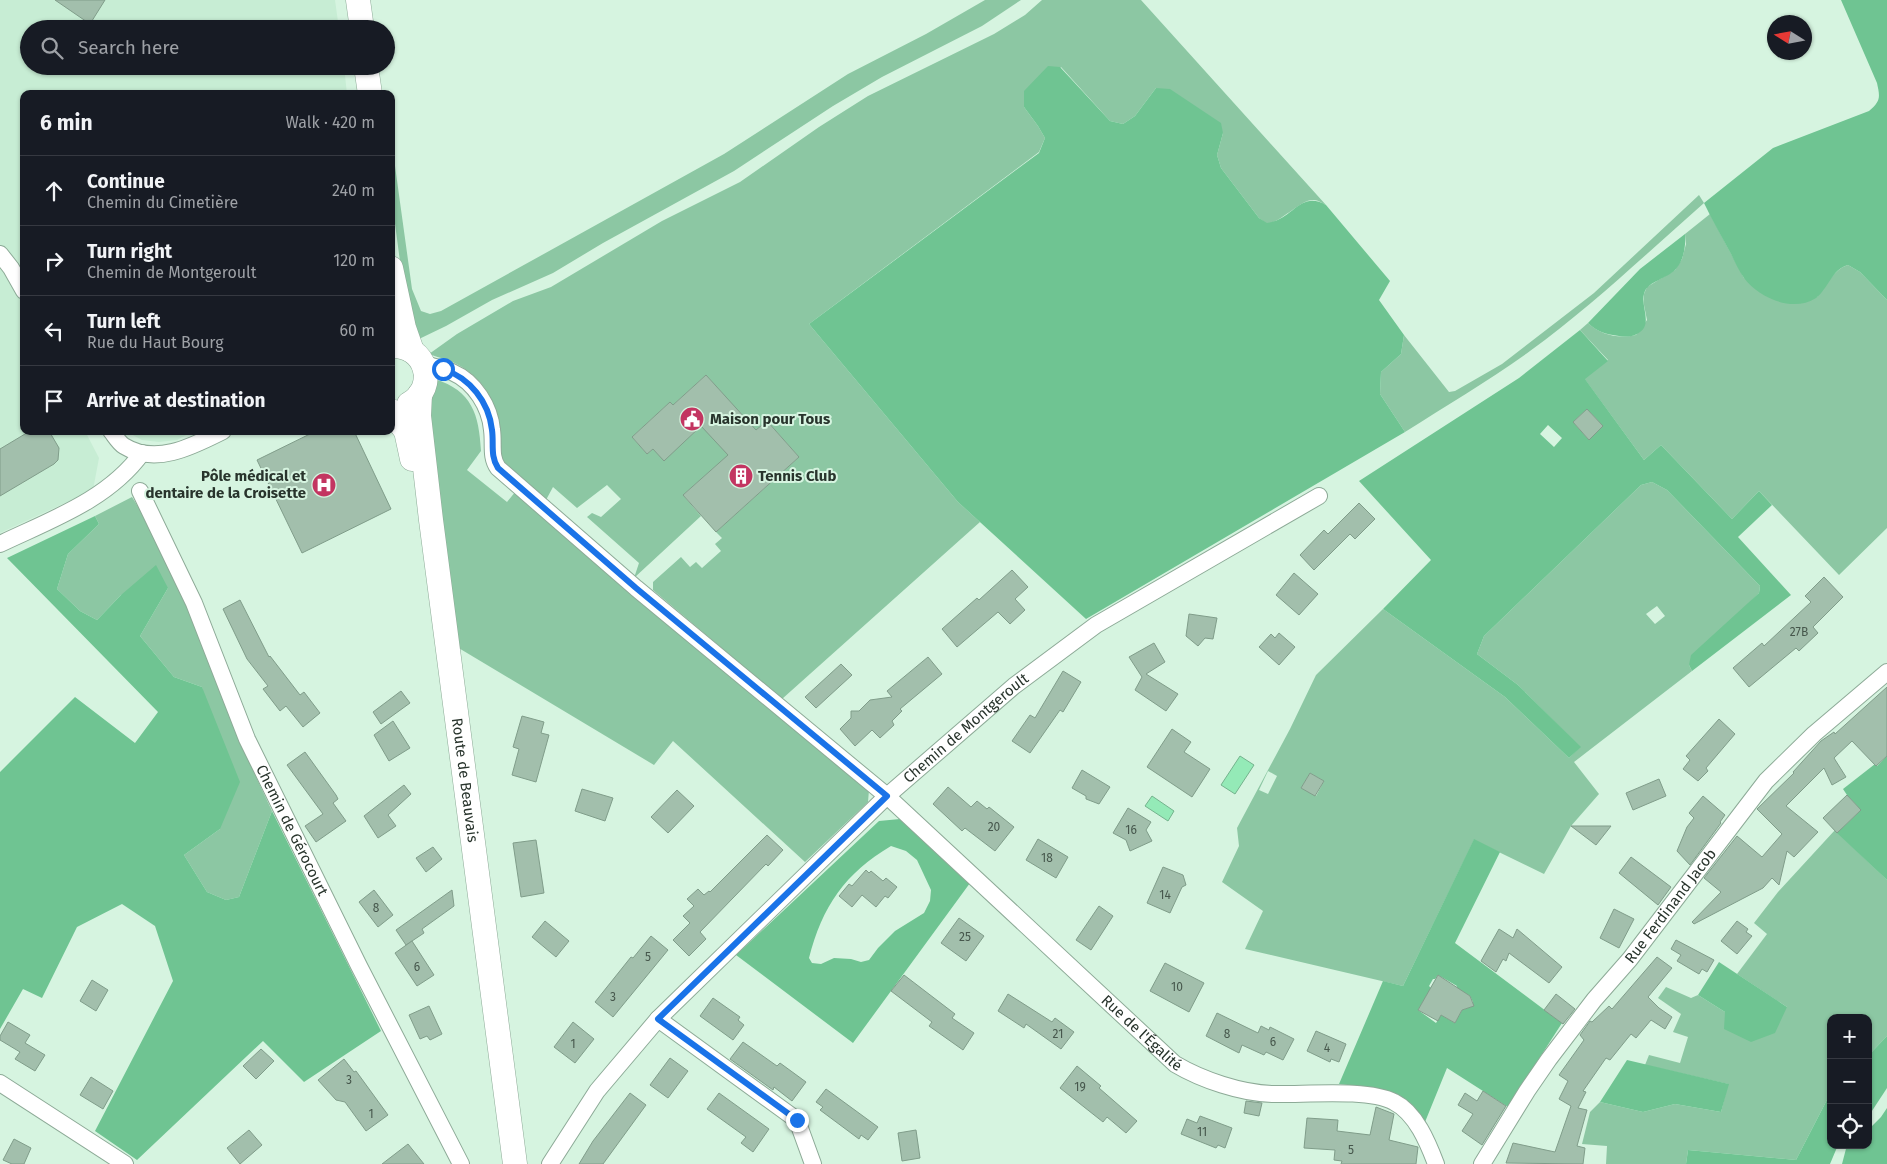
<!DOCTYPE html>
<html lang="en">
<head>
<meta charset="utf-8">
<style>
	:root { --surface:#171b24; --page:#20242c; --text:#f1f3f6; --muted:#9ea1a6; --line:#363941 }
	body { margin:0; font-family:"Fira Sans",sans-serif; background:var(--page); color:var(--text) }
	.controls { position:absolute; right:15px; bottom:15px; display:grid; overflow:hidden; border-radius:10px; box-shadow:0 1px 4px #0004 }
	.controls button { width:45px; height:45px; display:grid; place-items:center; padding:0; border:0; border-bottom:1px solid var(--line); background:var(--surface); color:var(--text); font:25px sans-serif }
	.compass { position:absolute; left:1767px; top:15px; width:45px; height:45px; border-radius:50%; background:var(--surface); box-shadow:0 1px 4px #0004; rotate:281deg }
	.stop { position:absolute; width:15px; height:15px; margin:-11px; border:4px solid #1a73e8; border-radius:50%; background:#fff }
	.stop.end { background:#1a73e8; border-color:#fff; box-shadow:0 1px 5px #0008 }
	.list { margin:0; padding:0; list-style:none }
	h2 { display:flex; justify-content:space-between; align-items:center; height:65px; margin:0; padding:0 20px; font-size:21px }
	h2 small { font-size:16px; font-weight:400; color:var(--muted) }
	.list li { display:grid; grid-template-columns:32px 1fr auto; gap:15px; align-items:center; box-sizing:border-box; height:70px; padding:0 20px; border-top:1px solid var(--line) }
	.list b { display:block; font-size:19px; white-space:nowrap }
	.list p { margin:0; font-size:16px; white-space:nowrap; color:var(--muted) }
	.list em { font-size:16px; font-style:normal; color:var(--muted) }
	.icon { flex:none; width:28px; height:28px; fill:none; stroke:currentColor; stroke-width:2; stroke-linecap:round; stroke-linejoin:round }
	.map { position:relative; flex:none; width:1887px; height:1164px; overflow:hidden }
	.search { position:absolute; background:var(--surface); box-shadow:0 1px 4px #0004; left:20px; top:20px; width:375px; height:55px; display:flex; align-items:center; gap:12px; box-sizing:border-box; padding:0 18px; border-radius:28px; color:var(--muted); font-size:19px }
	.panel { position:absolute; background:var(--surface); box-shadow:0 1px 4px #0004; left:20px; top:90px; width:375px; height:345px; border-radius:10px }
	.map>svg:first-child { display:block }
	.built { fill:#c7edd4 }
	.green { fill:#8cc7a3; fill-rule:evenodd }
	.forest { fill:#6fc492; fill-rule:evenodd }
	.water { fill:#94eab7; stroke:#74b38d }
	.building { fill:#a2bfac; stroke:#809d8a }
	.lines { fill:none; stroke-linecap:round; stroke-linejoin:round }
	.street-casing { stroke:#8daa97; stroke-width:18 }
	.secondary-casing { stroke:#8daa97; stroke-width:25 }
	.street { stroke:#fff; stroke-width:16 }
	.secondary { stroke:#fff; stroke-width:24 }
	.route { stroke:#1a73e8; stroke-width:6 }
	.labels { text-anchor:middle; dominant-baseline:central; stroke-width:4; stroke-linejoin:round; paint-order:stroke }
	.number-label { font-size:12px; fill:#46574c }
	.poi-label { font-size:15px; font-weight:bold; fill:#28342c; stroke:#d6f4e0; text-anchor:start }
	.street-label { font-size:15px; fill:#28342c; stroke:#d6f4e0 }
</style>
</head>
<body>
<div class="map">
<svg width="1887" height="1164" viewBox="0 0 1887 1164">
	<rect width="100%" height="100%" fill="#d6f4e0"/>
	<g class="built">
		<path d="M0 0H335L339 29H29V66H344L347 94H24V431H85L99 458 93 490 0 533Z"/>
		<path d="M125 431H194L177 440 159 442 142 440Z"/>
	</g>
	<g class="green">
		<path d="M985 0H1021L982 26 882 77 833 106 734 171 603 243 553 273 492 300 446 326 419 339 407 315 391 193V137L412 289 421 311 430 314 441 311 724 154 848 74 926 34Z"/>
		<path d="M1042 0H1141L1326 205C1322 203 1318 200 1314 200 1302 198 1283 221 1267 224L1259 218 1221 168 1217 155 1223 133 1156 88 1135 116 1123 124 1110 121 1061 67 1024 107 1038 126 1045 138 1039 152 809 324 958 502 980 522 782 699 653 590V582L681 557 690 567 696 562 702 568 721 551 715 544 722 538 716 532 799 457 767 421 683 495 701 516 634 578 639 563 587 517 592 513 601 517 621 499 607 485 577 508 553 487 546 500 502 464C500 426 499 390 462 367 453 361 440 358 429 354L457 334 513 301 551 287 662 221 740 182 819 127 868 96 994 34 1025 15ZM706 375 739 412 701 426 664 460 653 449 647 454 632 437 670 402 673 405Z"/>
		<path d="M1699 195 1704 203C1647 253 1592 306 1530 351 1490 380 1447 405 1405 432L1380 394 1381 372 1401 354 1404 335 1449 392 1455 391 1502 364 1594 293Z"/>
		<path d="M1710 214 1744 278 1817 297C1825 287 1834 269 1848 265L1860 272 1887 300V528L1839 575 1759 491 1732 519 1661 445 1644 460 1584 378 1608 360 1580 330 1588 323C1601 335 1618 339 1636 335L1647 320 1644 305V294L1647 287 1675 270 1682 259 1686 244 1685 234Z"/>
		<path d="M435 379C472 391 479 414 481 451L467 470 507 502 516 491 869 790 868 802 805 862 673 741 654 765 452 644 429 408Z"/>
		<path d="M1652 482 1667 490 1760 586 1759 593 1689 665 1692 671 1574 762 1599 794 1571 826 1544 874 1474 840 1403 986 1245 949 1263 911 1222 882 1239 846 1237 828 1290 729 1316 675 1383 609 1505 697 1569 758 1580 747 1518 685 1477 654 1484 636 1641 485ZM1657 606 1665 616 1655 624 1646 614ZM1268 771 1277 776 1268 794 1259 790ZM1310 773 1324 781 1316 796 1301 788Z"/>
		<path d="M132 497 164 548 225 693 251 766 272 811 239 897 226 900 207 892 184 855 220 829 202 687 174 677 140 636 168 588 121 595 97 620 80 611 57 589 68 554 99 524 95 516Z"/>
		<path d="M1835 830 1887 880V1036L1868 1056V1018H1831V1092L1796 1160 1688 1150 1686 1164H1606L1607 1146 1582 1144 1590 1112 1600 1102 1643 1112 1675 1104 1721 1112 1728 1084 1645 1065 1649 1055 1680 1063 1688 1037 1673 1032 1681 1014 1658 998 1666 987 1691 998 1698 995 1725 1012 1787 1007 1737 974 1767 934 1754 923 1778 892Z"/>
	</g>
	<g class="forest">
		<path d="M1841 0H1887V300L1860 272 1848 265C1832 269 1828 289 1816 298 1793 313 1759 298 1744 278 1739 271 1735 262 1731 254 1722 237 1712 220 1704 203L1773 148 1869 111C1881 101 1880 97 1877 83Z"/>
		<path d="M1048 66 1060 67 1110 121 1123 124 1135 116 1156 88 1170 89 1221 123 1223 133 1217 155 1221 168 1259 218 1267 223C1293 220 1300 190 1326 205L1390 281 1379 300 1404 335 1401 354 1381 372 1380 394 1405 432 1086 619 958 502 809 324 1039 153 1045 138 1038 126 1024 107V91Z"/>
		<path d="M1685 234C1686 245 1684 261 1675 270 1671 274 1664 277 1659 280 1654 282 1649 285 1646 289 1637 304 1656 324 1637 334 1632 337 1625 337 1619 336 1606 334 1597 332 1588 323L1640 269Z"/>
		<path d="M1580 330 1608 361 1585 379 1644 460 1661 445 1732 519 1759 491 1772 505 1738 537 1791 595 1692 671 1689 665 1691 655 1759 593 1760 586 1667 490 1652 482 1641 485 1484 636 1477 654 1518 685 1581 747 1569 758 1505 697 1383 609 1431 560 1359 481 1519 378ZM1587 409 1603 426 1589 440 1573 422ZM1548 425 1562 438 1554 447 1540 434Z"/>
		<path d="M95 516 99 524 68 554 57 589 80 611 97 620 121 595 156 565 168 588 140 636 174 677 202 687 240 782 220 829 184 855 207 892 226 900 239 897 272 811 381 1031 304 1082 263 1041 137 1160 95 1131 173 981 155 926 122 904 77 927 42 998 23 989 0 1029V772L75 697 135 743 158 712 7 558Z"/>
		<path d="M1887 756V880L1837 833 1861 810 1847 795 1843 789 1875 764 1877 766Z"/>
		<path d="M900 819 970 883 853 1043 736 955 879 821ZM891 846 906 851 917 860 931 890 930 901 924 913 895 931 878 948 869 960 861 962 851 959 834 958 821 964 812 963 809 958C822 907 845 873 891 846Z"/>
		<path d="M1474 839 1500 852 1455 943 1562 1023 1508 1107 1447 1068 1425 1122 1374 1088 1339 1084 1383 981 1403 986ZM1438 975 1457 986 1456 988 1470 996 1473 1002 1470 1007 1462 1010 1455 1023 1441 1015 1436 1023 1418 1010 1431 988 1429 986 1433 979H1435Z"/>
		<path d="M1719 962 1787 1007 1775 1033 1751 1042 1724 1029 1725 1012 1698 995Z"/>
		<path d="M1887 1036V1088L1868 1117V1056Z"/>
		<path d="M1627 1060 1729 1084 1721 1112 1675 1104 1643 1112 1600 1102Z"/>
		<path d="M1831 1092V1145H1838L1830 1164H1686L1688 1150 1796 1160Z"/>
		<path d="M1887 1108V1164H1842L1847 1145H1868V1130L1881 1117Z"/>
	</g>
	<g class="water">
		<path d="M1240 756 1254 765 1235 794 1221 785Z"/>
		<path d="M1152 796 1174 811 1168 821 1145 806Z"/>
	</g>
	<g class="building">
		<path d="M55 0H105L90 24Z"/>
		<path d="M706 375 756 430 767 421 799 457 716 532 683 495 728 455 701 426 664 461 653 449 647 454 632 437 670 402 673 405Z"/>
		<path d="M1587 409 1603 426 1589 440 1573 422Z"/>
		<path d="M30 431H49L59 448 58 460 54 464 0 496V449Z"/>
		<path d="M316 431H354L391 509 302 553 257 460Z"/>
		<path d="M1359 503 1375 519 1355 539 1350 534 1314 570 1300 555 1324 530 1328 534Z"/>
		<path d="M1012 570 1028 587 1015 599 1025 610 1010 624 998 612 957 647 942 629 977 598 979 600Z"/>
		<path d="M1294 573 1318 594 1299 615 1276 595Z"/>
		<path d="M1824 577 1843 597 1813 627 1818 633 1799 651 1796 648 1749 687 1733 668 1762 643 1764 646 1811 602 1805 596Z"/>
		<path d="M240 600 269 657 270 656 300 695 304 692 320 713 303 727 286 706 280 711 263 689 268 686 247 659 223 609Z"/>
		<path d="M1189 614 1217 618 1213 639 1205 638 1198 646 1186 636Z"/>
		<path d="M1279 633 1295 647 1279 665 1259 647 1271 634 1275 638Z"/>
		<path d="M1154 643 1165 662 1146 674 1178 694 1166 711 1135 690 1142 677 1129 657Z"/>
		<path d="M928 657 942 674 900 709 902 711 892 721 894 725 880 738 872 730 855 746 840 729 851 718V711H859L870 700 892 697 887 691Z"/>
		<path d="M841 664 852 675 816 708 805 697Z"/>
		<path d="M1063 671 1081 682 1063 712 1060 710 1030 753 1012 741 1030 715 1035 718Z"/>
		<path d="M1887 687V756L1876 766 1852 741 1834 758 1846 777 1832 785 1824 768 1786 806 1818 832 1794 857 1787 851 1779 885 1772 878 1763 888 1694 924 1692 922 1721 892 1704 878 1737 836 1762 857 1782 834 1757 809 1794 773 1793 772 1821 741 1834 732 1835 734Z"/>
		<path d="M401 691 410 703 381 724 373 712Z"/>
		<path d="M522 716 544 722 541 733 549 735 536 782 512 775 519 749 513 747Z"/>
		<path d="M1719 719 1735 734 1706 768 1708 771 1698 781 1683 769 1690 760 1686 756Z"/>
		<path d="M393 721 410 748 389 761 374 735Z"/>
		<path d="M1172 729 1191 742 1184 752 1210 769 1192 797 1147 767Z"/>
		<path d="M305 752 336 795 338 799 333 803 346 821 316 842 305 826 323 814 287 765Z"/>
		<path d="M1082 770 1110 787 1099 804 1086 799V796L1072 788Z"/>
		<path d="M1310 773 1324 781 1315 796 1301 788Z"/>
		<path d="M1659 779 1666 796 1633 810 1626 793Z"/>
		<path d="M404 785 411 794 388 815 396 826 378 838 364 816Z"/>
		<path d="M948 787 971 807 977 801 987 809 989 807 1014 827 995 851 965 828 962 831 933 804Z"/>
		<path d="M582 789 613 798 605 821 575 811Z"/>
		<path d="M677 790 694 806 668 833 651 817Z"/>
		<path d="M1847 795 1861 810 1837 833 1823 818Z"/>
		<path d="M1703 796 1725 815 1720 822 1721 823 1690 865 1677 851 1687 827 1694 818 1689 813Z"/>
		<path d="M1128 808 1151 822 1146 830 1152 841 1130 851 1126 840 1113 833Z"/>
		<path d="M1571 826H1611L1596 845Z"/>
		<path d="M767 835 783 850 768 866 766 864 700 932 706 939 689 956 673 940 690 923 683 916 694 906 687 899 698 889 704 895 709 891 710 892Z"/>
		<path d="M1038 839 1068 857 1056 878 1026 860Z"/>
		<path d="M536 840 544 893 521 897 513 843Z"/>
		<path d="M433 847 442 859 426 872 416 858Z"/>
		<path d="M1631 857 1671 887 1658 905 1619 873Z"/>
		<path d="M1163 867 1183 875 1186 885 1182 887 1170 913 1147 903Z"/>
		<path d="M866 870 869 873 871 871 883 881 886 878 897 887 888 898 885 896 876 907 862 895 852 907 839 896 849 884 852 886Z"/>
		<path d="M374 890 393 915 378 927 359 902Z"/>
		<path d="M452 890 454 906 422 929 424 933 406 945 396 930Z"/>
		<path d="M1099 906 1113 916 1091 950 1076 940Z"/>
		<path d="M1614 909 1634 919 1619 948 1600 938Z"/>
		<path d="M959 918 984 936 966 961 941 943Z"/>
		<path d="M545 921 569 941 556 957 532 937Z"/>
		<path d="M1737 921 1748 929 1746 932 1752 936 1737 954 1721 941Z"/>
		<path d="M1499 929 1513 938 1517 929 1562 967 1549 983 1509 953 1506 961 1503 959 1496 972 1481 961Z"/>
		<path d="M651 936 668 950 613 1017 595 1002 631 957 633 958Z"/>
		<path d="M1676 940 1714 960 1707 972 1702 969 1699 974 1677 961 1681 955 1671 949Z"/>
		<path d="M412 941 434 975 417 986 395 953Z"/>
		<path d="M1657 957 1672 968 1648 997 1659 1008 1672 1017 1665 1029 1651 1020 1636 1038 1631 1034 1610 1060 1606 1058 1583 1091 1586 1092 1578 1108 1587 1110 1577 1146 1585 1148 1583 1164 1506 1163 1513 1143 1555 1152 1571 1106 1559 1099 1568 1081 1559 1075 1584 1040 1580 1035 1590 1021 1592 1022 1609 1006 1612 1009Z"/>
		<path d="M1165 963 1204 983 1189 1012 1150 991Z"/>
		<path d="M904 975 955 1014 952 1018 974 1033 963 1050 929 1026 932 1022 891 991Z"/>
		<path d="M1438 975 1470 996 1474 1006 1462 1010 1455 1023 1441 1015 1438 1021 1418 1010Z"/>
		<path d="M92 980 108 990 96 1011 80 1001Z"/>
		<path d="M1008 994 1052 1022 1055 1018 1074 1032 1061 1049 1026 1024 1024 1028 998 1011Z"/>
		<path d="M1556 994 1575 1009 1563 1024 1544 1010Z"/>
		<path d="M713 998 740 1017 738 1020 744 1025 733 1040 700 1016Z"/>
		<path d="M429 1006 442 1034 430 1040 427 1036 420 1039 409 1015Z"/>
		<path d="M1217 1013 1258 1033 1261 1026 1269 1030 1270 1027 1294 1039 1283 1060 1266 1052 1264 1055 1242 1045 1239 1053 1206 1036Z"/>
		<path d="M8 1022 30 1035 25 1043 45 1055 35 1071 15 1059 20 1052 0 1040V1036Z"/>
		<path d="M573 1022 594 1039 575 1063 554 1047Z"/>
		<path d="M1316 1031 1346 1044 1339 1062 1331 1059 1330 1062 1307 1051Z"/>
		<path d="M743 1042 777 1066 780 1063 806 1082 792 1101 774 1087 773 1090 730 1059Z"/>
		<path d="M261 1049 274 1061 256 1079 243 1066Z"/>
		<path d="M670 1058 688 1071 668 1098 650 1085Z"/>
		<path d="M344 1059 354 1072 356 1071 388 1115 366 1131 345 1102 336 1100 318 1080Z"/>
		<path d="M1077 1066 1101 1086 1099 1088 1137 1121 1126 1133 1107 1117 1103 1122 1060 1088Z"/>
		<path d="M91 1077 113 1091 103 1109 80 1095Z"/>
		<path d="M826 1089 878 1127 868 1140 861 1135 859 1139 820 1110 823 1107 816 1102Z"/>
		<path d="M1483 1091 1506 1106 1482 1145 1462 1131 1473 1114 1458 1105 1465 1093 1477 1101Z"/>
		<path d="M630 1093 646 1105 603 1164H579L593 1141Z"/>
		<path d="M719 1093 769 1129 753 1152 741 1143 746 1137 707 1109Z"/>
		<path d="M1246 1101 1262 1103 1259 1116 1244 1113Z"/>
		<path d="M1376 1107 1394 1114 1389 1140 1418 1147 1416 1164H1341L1342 1161 1334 1160 1335 1150 1304 1148 1307 1118 1338 1120 1337 1131 1370 1135Z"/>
		<path d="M1200 1116 1232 1128 1225 1148 1218 1145 1216 1148 1181 1134 1187 1119 1197 1123Z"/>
		<path d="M249 1130 262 1145 240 1164 227 1148Z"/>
		<path d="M916 1130 920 1158 902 1161 898 1133Z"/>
		<path d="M14 1139 31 1148 24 1164H12L3 1160Z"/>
		<path d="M408 1144 424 1164H382Z"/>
	</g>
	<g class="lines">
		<defs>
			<g id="street">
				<path d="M0 254 11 268 24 291"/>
				<path id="s1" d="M423 363C432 367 443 368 452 372 475 382 490 407 492 430 494 444 490 457 498 468L636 588 887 796 1175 1064C1202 1080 1241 1093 1272 1094 1303 1095 1368 1088 1394 1102 1416 1113 1428 1143 1436 1164"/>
				<path d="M111 431C115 436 119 443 124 446 156 466 193 446 223 431"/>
				<path id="s2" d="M140 491 194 603 247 739 359 966 461 1164"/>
				<path d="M0 544C50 520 108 500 142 453"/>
				<path d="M658 1019 797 1120 813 1164"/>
				<path d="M0 1083 125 1164"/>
				<path id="s3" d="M550 1164 597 1091 658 1019 887 796 1014 686 1096 625 1319 496"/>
				<path id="s4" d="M1482 1164 1527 1091 1549 1059 1594 1000 1630 959 1766 781 1814 734 1887 672"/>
			</g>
			<g id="secondary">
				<path d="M358 0 362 29"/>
				<path d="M366 66 370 94"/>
				<path d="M391 268 404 328 412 351"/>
				<path d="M391 346C426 344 439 387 409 404"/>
				<path id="s5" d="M420 394 419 416 431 520 515 1164"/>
				<path d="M391 411 406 431 412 459"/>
			</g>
		</defs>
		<use href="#street" class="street-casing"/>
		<use href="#secondary" class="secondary-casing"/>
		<use href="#street" class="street"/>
		<use href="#secondary" class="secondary"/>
	</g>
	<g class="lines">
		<path class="route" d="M443 369C470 378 489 402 492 430 494 443 490 456 498 468L636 588 887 796 658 1019 797 1120"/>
	</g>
	<defs>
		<symbol id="civic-disc" viewBox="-11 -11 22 22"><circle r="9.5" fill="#c33561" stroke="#d6f4e0"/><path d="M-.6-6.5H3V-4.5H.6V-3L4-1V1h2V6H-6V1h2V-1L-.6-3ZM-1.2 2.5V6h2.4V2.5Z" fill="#fff"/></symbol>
		<symbol id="building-disc" viewBox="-11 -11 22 22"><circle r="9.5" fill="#c33561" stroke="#d6f4e0"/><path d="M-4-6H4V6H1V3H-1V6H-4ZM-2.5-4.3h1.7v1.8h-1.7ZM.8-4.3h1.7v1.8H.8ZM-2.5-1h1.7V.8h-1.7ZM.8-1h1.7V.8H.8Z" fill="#fff"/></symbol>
		<symbol id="hospital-disc" viewBox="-11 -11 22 22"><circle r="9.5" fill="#c33561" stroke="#d6f4e0"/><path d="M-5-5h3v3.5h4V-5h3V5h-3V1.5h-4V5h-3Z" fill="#fff"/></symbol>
	</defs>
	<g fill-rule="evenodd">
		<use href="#civic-disc" x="678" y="405" width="28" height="28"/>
		<use href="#building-disc" x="727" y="462" width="28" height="28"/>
		<use href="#hospital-disc" x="310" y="471" width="28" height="28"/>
	</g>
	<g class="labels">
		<g class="number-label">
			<text x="1799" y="632">27B</text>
			<text x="994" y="827">20</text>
			<text x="1131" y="830">16</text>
			<text x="1047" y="858">18</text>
			<text x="1165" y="895">14</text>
			<text x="376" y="908">8</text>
			<text x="965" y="937">25</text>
			<text x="648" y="957">5</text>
			<text x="417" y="967">6</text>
			<text x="1177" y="987">10</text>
			<text x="613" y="997">3</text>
			<text x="1058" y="1034">21</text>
			<text x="1227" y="1034">8</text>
			<text x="1273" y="1042">6</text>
			<text x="573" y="1044">1</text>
			<text x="1327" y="1048">4</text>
			<text x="349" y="1080">3</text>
			<text x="1080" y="1087">19</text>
			<text x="371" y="1114">1</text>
			<text x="1202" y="1132">11</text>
			<text x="1351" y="1150">5</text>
		</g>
		<g class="poi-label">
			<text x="710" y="419">Maison pour Tous</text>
			<text x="306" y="476" text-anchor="end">Pôle médical et<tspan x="306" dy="17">dentaire de la Croisette</tspan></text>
			<text x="758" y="476">Tennis Club</text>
		</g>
		<g class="street-label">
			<text stroke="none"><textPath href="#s3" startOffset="605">Chemin de Montgeroult</textPath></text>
			<text stroke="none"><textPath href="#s5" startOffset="389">Route de Beauvais</textPath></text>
			<text stroke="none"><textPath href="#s2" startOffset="372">Chemin de Gérocourt</textPath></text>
			<text stroke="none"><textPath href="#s4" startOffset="320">Rue Ferdinand Jacob</textPath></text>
			<text stroke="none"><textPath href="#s1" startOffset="1000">Rue de l'Égalité</textPath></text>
		</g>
	</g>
</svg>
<div class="controls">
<button>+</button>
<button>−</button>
<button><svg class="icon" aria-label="locate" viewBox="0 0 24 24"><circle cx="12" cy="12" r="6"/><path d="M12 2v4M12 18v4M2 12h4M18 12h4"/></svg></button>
</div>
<svg class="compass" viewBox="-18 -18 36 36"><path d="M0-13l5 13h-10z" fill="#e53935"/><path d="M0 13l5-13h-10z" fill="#9ea1a6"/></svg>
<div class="stop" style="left:443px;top:369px"></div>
<div class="stop end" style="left:797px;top:1120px"></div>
<div class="search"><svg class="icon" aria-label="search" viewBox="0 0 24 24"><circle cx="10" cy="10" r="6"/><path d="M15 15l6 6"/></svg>Search here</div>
<section class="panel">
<h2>6 min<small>Walk · 420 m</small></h2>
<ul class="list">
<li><svg class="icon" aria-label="ahead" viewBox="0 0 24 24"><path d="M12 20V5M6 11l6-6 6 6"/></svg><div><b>Continue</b><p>Chemin du Cimetière</p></div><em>240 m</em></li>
<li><svg class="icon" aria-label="right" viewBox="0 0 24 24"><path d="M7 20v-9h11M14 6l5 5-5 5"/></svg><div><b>Turn right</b><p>Chemin de Montgeroult</p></div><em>120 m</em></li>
<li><svg class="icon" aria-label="left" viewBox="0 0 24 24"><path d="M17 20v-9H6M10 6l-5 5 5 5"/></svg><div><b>Turn left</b><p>Rue du Haut Bourg</p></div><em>60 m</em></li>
<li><svg class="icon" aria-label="arrive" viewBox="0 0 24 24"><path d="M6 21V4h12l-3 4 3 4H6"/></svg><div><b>Arrive at destination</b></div></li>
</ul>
</section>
</div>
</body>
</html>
